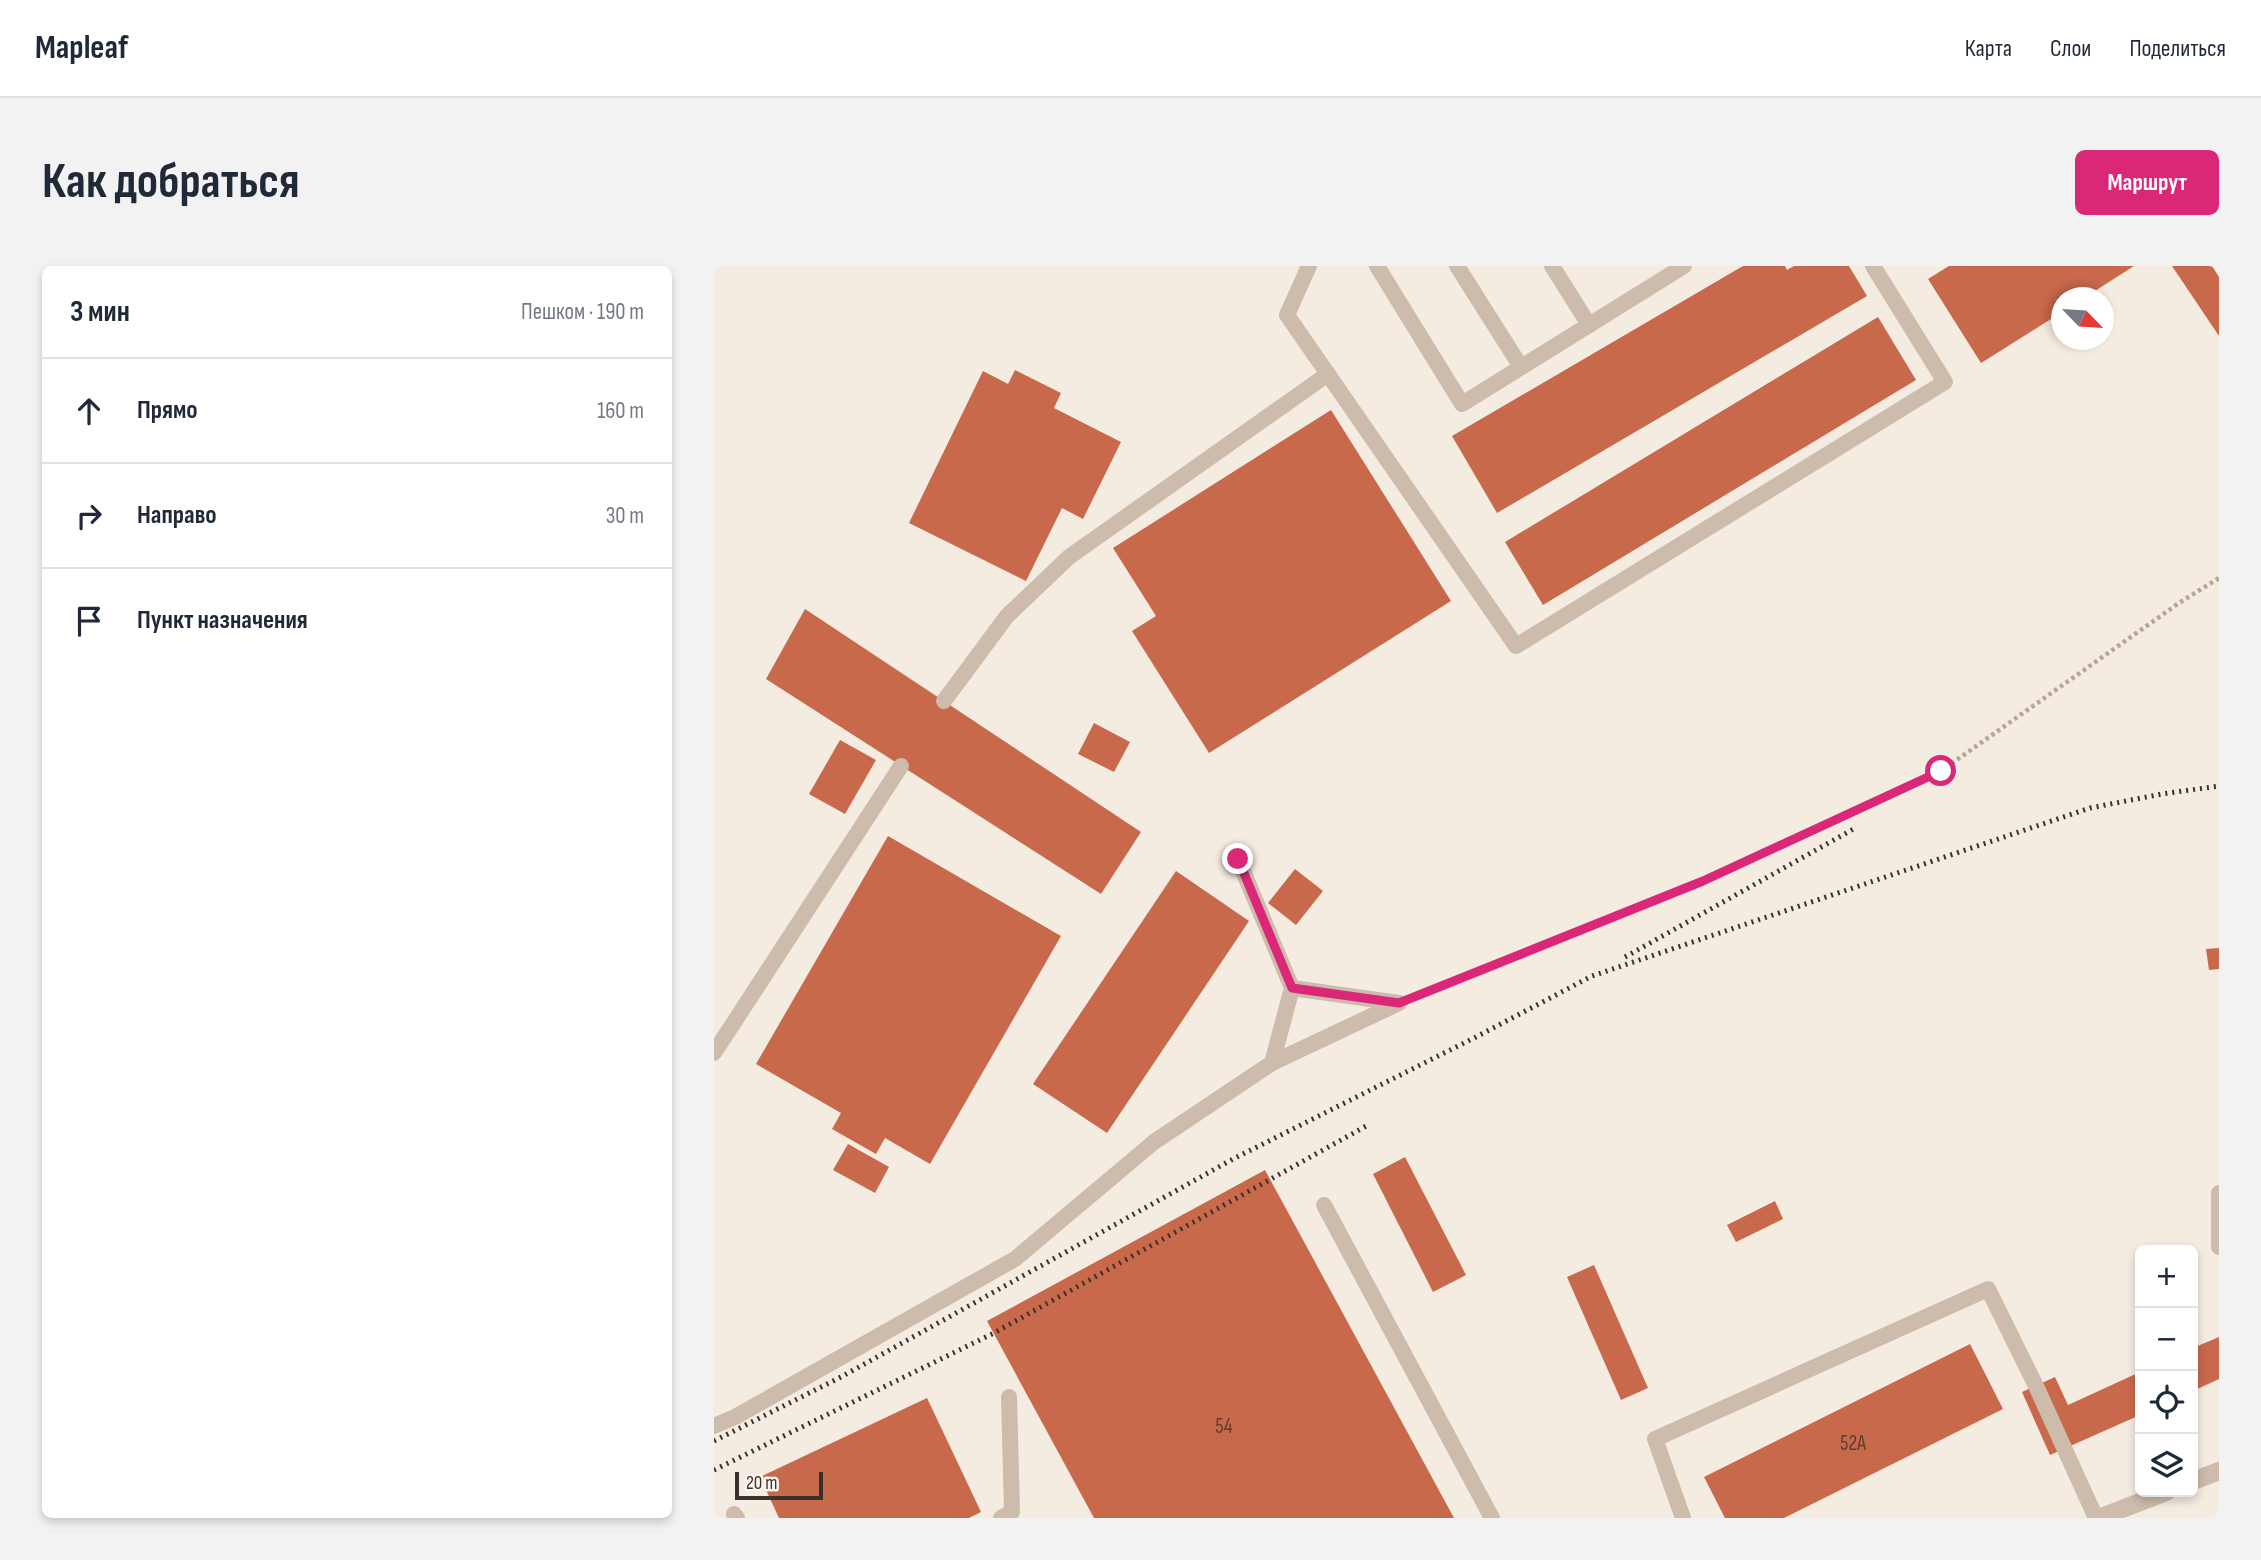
<!DOCTYPE html>
<html lang="ru">
<head>
<meta charset="utf-8">
<style>
	:root { --surface:#fff; --page:#f2f2f3; --text:#1f2937; --muted:#747a83; --line:#e0e1e3; --accent:#db2777 }
	body { margin:0; font-family:"Sofia Sans Condensed",sans-serif; background:var(--page); color:var(--text) }
	.controls { position:absolute; right:21px; bottom:21px; display:grid; overflow:hidden; border-radius:10px; box-shadow:0 4px 10px #0003 }
	.controls button { width:63px; height:63px; display:grid; place-items:center; padding:0; border:0; border-bottom:2px solid var(--line); background:var(--surface); color:var(--text); font:35px sans-serif }
	.compass { position:absolute; left:1337px; top:21px; width:63px; height:63px; border-radius:50%; background:var(--surface); box-shadow:0 4px 10px #0003; rotate:115deg }
	.scale { position:absolute; left:21px; bottom:18px; width:88px; box-sizing:border-box; padding-left:7px; border:4px solid #3b302b; border-top:0; font-size:19px; line-height:24px; white-space:nowrap; color:#3b302b; -webkit-text-stroke:5px #fbf5ee; paint-order:stroke }
	.stop { position:absolute; width:21px; height:21px; margin:-16px; border:5px solid #db2777; border-radius:50%; background:#fff }
	.stop.end { background:#db2777; border-color:#fff; box-shadow:0 2px 7px #0008 }
	.list { margin:0; padding:0; list-style:none }
	h2 { display:flex; justify-content:space-between; align-items:center; height:91px; margin:0; padding:0 28px; font-size:30px }
	h2 small { font-size:23px; font-weight:400; color:var(--muted) }
	.list li { display:grid; grid-template-columns:46px 1fr auto; gap:21px; align-items:center; box-sizing:border-box; height:105px; padding:0 28px; border-top:2px solid var(--line) }
	.list b { display:block; font-size:26px; white-space:nowrap }
	.list em { font-size:23px; font-style:normal; color:var(--muted) }
	.icon { flex:none; width:38px; height:38px; fill:none; stroke:currentColor; stroke-width:2; stroke-linecap:round; stroke-linejoin:round }
	.map { position:relative; flex:none; width:1505px; height:1252px; overflow:hidden; border-radius:10px }
	header { display:flex; align-items:center; gap:42px; box-sizing:border-box; height:98px; padding:0 35px; background:var(--surface); border-bottom:2px solid var(--line) }
	header strong { font-size:33px }
	nav { display:flex; gap:38px; margin-inline-start:auto; font-size:24px }
	.intro { display:flex; align-items:center; justify-content:space-between; box-sizing:border-box; height:168px; padding:0 42px }
	h1 { margin:0; font-size:49px }
	.button { padding:18px 32px; border-radius:10px; background:var(--accent); color:#fff; font-size:24px; font-weight:700 }
	main { display:flex; gap:42px; padding:0 42px }
	aside { flex:1; background:var(--surface); border-radius:10px; box-shadow:0 4px 10px #0003 }
	.map>svg:first-child { display:block }
	.building { fill:#c8694b }
	.lines { fill:none; stroke-linecap:round; stroke-linejoin:round }
	.path { stroke:#b9a596; stroke-width:4.5; stroke-dasharray:3.5 3.5; stroke-linecap:butt }
	.service { stroke:#cdbbac; stroke-width:16 }
	.minor { stroke:#cdbbac; stroke-width:18 }
	.rail { stroke:#3b302b; stroke-width:5; stroke-dasharray:2 5; stroke-linecap:butt }
	.route { stroke:#db2777; stroke-width:9 }
	.labels { text-anchor:middle; dominant-baseline:central; stroke-width:5; stroke-linejoin:round; paint-order:stroke }
	.number-label { font-size:21px; fill:#5e3e33 }
</style>
</head>
<body>
<header>
<strong>Mapleaf</strong>
<nav><a>Карта</a><a>Слои</a><a>Поделиться</a></nav>
</header>
<div class="intro"><h1>Как добраться</h1><a class="button">Маршрут</a></div>
<main>
<aside>
<h2>3 мин<small>Пешком · 190 m</small></h2>
<ul class="list">
<li><svg class="icon" aria-label="ahead" viewBox="0 0 24 24"><path d="M12 20V5M6 11l6-6 6 6"/></svg><div><b>Прямо</b></div><em>160 m</em></li>
<li><svg class="icon" aria-label="right" viewBox="0 0 24 24"><path d="M7 20v-9h11M14 6l5 5-5 5"/></svg><div><b>Направо</b></div><em>30 m</em></li>
<li><svg class="icon" aria-label="arrive" viewBox="0 0 24 24"><path d="M6 21V4h12l-3 4 3 4H6"/></svg><div><b>Пункт назначения</b></div></li>
</ul>
</aside>
<div class="map">
<svg width="1505" height="1252" viewBox="0 0 1505 1252">
	<rect width="100%" height="100%" fill="#f4ebe1"/>
	<g class="building">
		<path d="M1029 0H1071L1073 4 1080 0H1135L1153 30 783 247 738 170Z"/>
		<path d="M1235 0H1420L1370 32H1348V46L1267 97 1214 13Z"/>
		<path d="M1458 0H1498L1505 11V70Z"/>
		<path d="M1164 51 1202 114 829 339 791 276Z"/>
		<path d="M301 104 347 127 340 142 407 176 369 253 348 242 312 315 195 257 269 105 294 118Z"/>
		<path d="M617 144 737 335 495 487 418 365 442 350 399 282Z"/>
		<path d="M91 343 427 566 387 628 52 413Z"/>
		<path d="M380 457 416 476 400 506 364 488Z"/>
		<path d="M126 474 162 494 131 548 95 528Z"/>
		<path d="M174 570 347 670 216 898 171 872 162 888 118 863 127 847 42 798Z"/>
		<path d="M581 603 609 625 582 659 554 637Z"/>
		<path d="M462 605 535 655 393 867 319 818Z"/>
		<path d="M1505 682V703L1495 704 1492 683Z"/>
		<path d="M134 878 175 901 161 927 119 904Z"/>
		<path d="M691 891 752 1009 719 1026 659 908Z"/>
		<path d="M551 904 557 915 740 1252H380L273 1055Z"/>
		<path d="M1061 935 1069 953 1022 976 1013 959Z"/>
		<path d="M880 999 934 1122 907 1134 853 1011Z"/>
		<path d="M1505 1071V1113L1479 1125V1082Z"/>
		<path d="M1256 1078 1289 1143 1070 1252H1011L990 1211Z"/>
		<path d="M1426 1106V1149L1336 1189 1308 1126 1341 1111 1354 1139Z"/>
		<path d="M213 1132 267 1246 255 1252H65L46 1211Z"/>
	</g>
	<g class="lines">
		<path class="path" d="M705 729 990 615 1227 505 1465 337 1505 312"/>
		<g class="service">
			<path d="M595 0 573 49 802 380 1231 116 1159 0"/>
			<path d="M663 0 748 138 970 0"/>
			<path d="M743 0 807 101"/>
			<path d="M838 0 875 59"/>
			<path d="M230 435 293 350 355 291 614 108"/>
			<path d="M0 787 187 500"/>
			<path d="M558 797 685 737 578 722"/>
			<path d="M1505 927V981"/>
			<path d="M610 939 778 1252"/>
			<path d="M0 1160 21 1151 301 993 440 876 558 797 578 722 524 593"/>
			<path d="M20 1248 23 1252"/>
			<path d="M287 1252 298 1246 295 1131"/>
			<path d="M969 1252 941 1173 1274 1023 1322 1120 1382 1252"/>
		</g>
		<g class="minor">
			<path d="M1479 1215 1505 1205"/>
			<path d="M1385 1252 1452 1226"/>
		</g>
		<g class="rail">
			<path d="M911 691 1143 561"/>
			<path d="M0 1175 127 1111 519 893 762 771 878 710 1376 542 1448 528 1505 520"/>
			<path d="M0 1204 280 1067 654 859"/>
		</g>
	</g>
	<g class="lines">
		<path class="route" d="M524 593 578 722 685 737 989 615 1227 505"/>
	</g>
	<g class="labels">
		<g class="number-label">
			<text x="510" y="1160">54</text>
			<text x="1139" y="1177">52А</text>
		</g>
	</g>
</svg>
<div class="controls">
<button>+</button>
<button>−</button>
<button><svg class="icon" aria-label="locate" viewBox="0 0 24 24"><circle cx="12" cy="12" r="6"/><path d="M12 2v4M12 18v4M2 12h4M18 12h4"/></svg></button>
<button><svg class="icon" aria-label="layers" viewBox="0 0 24 24"><path d="M12 4l9 5-9 5-9-5zM3 14l9 5 9-5"/></svg></button>
</div>
<svg class="compass" viewBox="-18 -18 36 36"><path d="M0-13l5 13h-10z" fill="#e53935"/><path d="M0 13l5-13h-10z" fill="#747a83"/></svg>
<div class="scale">20 m</div>
<div class="stop" style="left:1227px;top:505px"></div>
<div class="stop end" style="left:524px;top:593px"></div>
</div>
</main>
</body>
</html>
